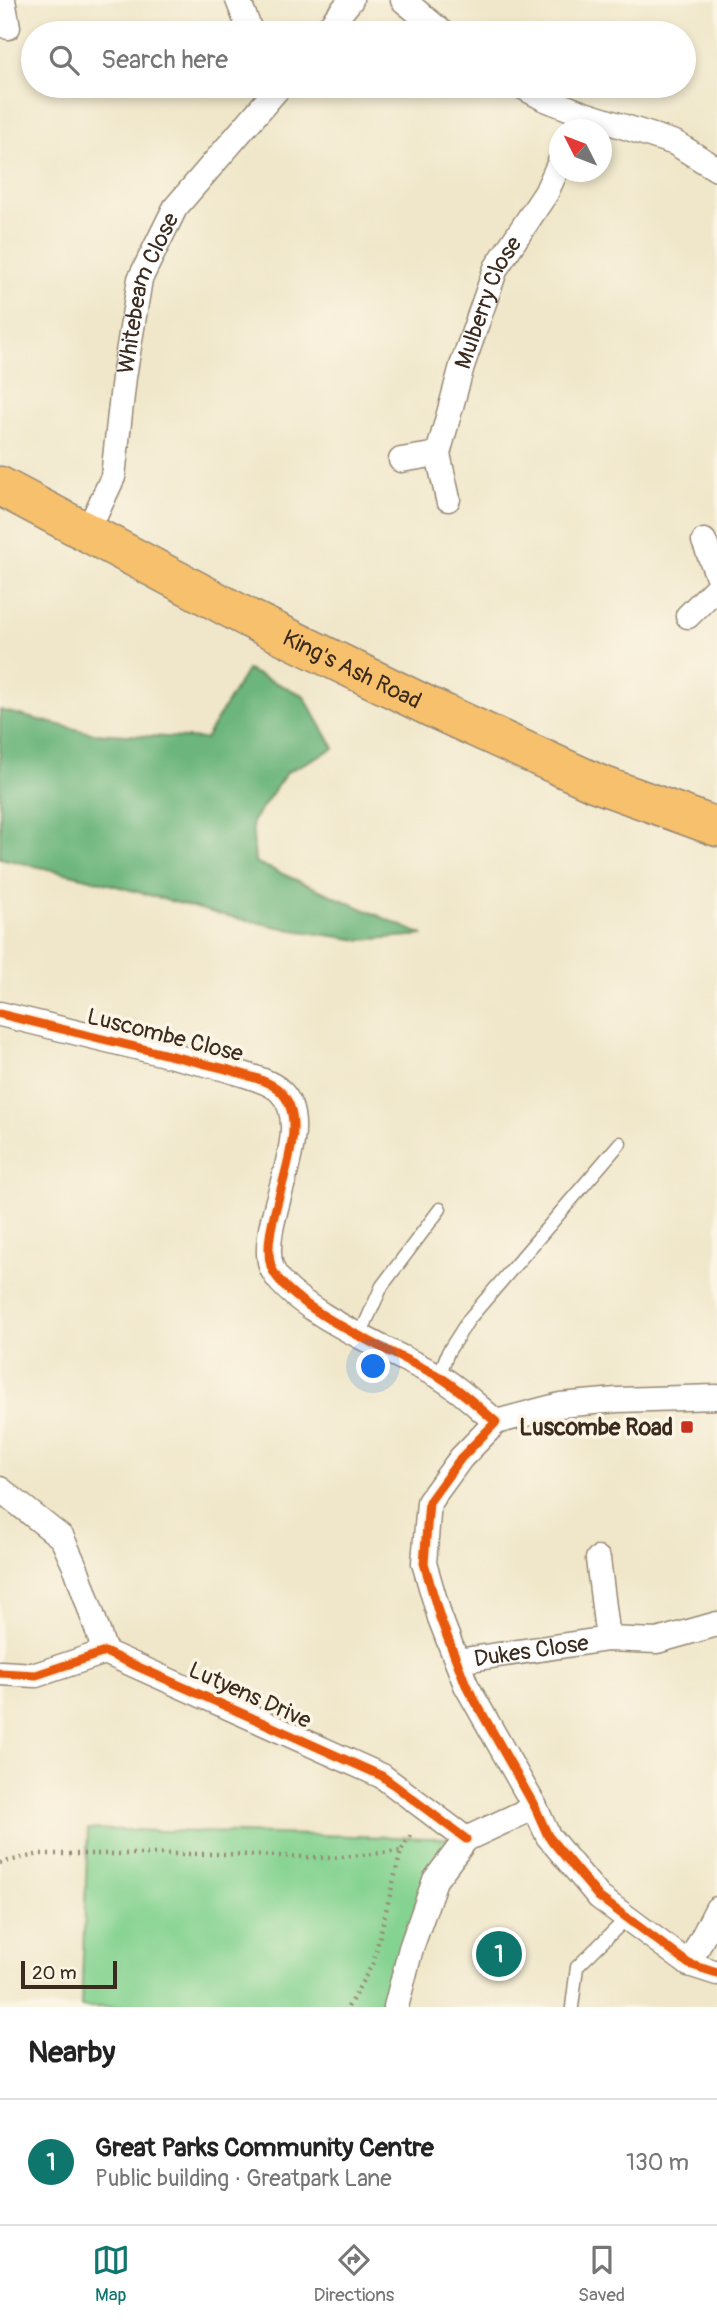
<!DOCTYPE html>
<html lang="en">
<head>
<meta charset="utf-8">
<style>
	:root { --surface:#fff; --page:#f6f6f6; --text:#222; --muted:#767676; --line:#e0e0e0; --accent:#0f766e }
	body { margin:0; font-family:Pangolin,sans-serif; background:var(--page); color:var(--text) }
	.compass { position:absolute; left:549px; top:119px; width:63px; height:63px; border-radius:50%; background:var(--surface); box-shadow:0 4px 10px #0003; rotate:312deg }
	.scale { position:absolute; left:21px; bottom:18px; width:96px; box-sizing:border-box; padding-left:7px; border:4px solid #3b2a1e; border-top:0; font-size:19px; line-height:24px; white-space:nowrap; color:#3b2a1e; -webkit-text-stroke:5px #fcf5e5; paint-order:stroke }
	.you { position:absolute; left:374px; top:1367px; width:24px; height:24px; margin:-18px; border:5px solid #fff; border-radius:50%; background:#1a73e8; box-shadow:0 0 0 10px #1a73e833 }
	.badge { display:grid; place-items:center; width:46px; height:46px; border-radius:50%; background:var(--accent); color:#fff; font-size:23px; font-weight:700 }
	.pin { position:absolute; translate:-50% -50%; border:4px solid #fff; box-shadow:0 2px 7px #0006 }
	.list { margin:0; padding:0; list-style:none }
	h2 { display:flex; justify-content:space-between; align-items:center; height:91px; margin:0; padding:0 28px; font-size:30px }
	h2 small { font-size:23px; font-weight:400; color:var(--muted) }
	.list li { display:grid; grid-template-columns:46px 1fr auto; gap:21px; align-items:center; box-sizing:border-box; height:126px; padding:0 28px; border-top:2px solid var(--line) }
	.list b { display:block; font-size:26px; white-space:nowrap }
	.list p { margin:0; font-size:23px; white-space:nowrap; color:var(--muted) }
	.list em { font-size:23px; font-style:normal; color:var(--muted) }
	.icon { flex:none; width:38px; height:38px; fill:none; stroke:currentColor; stroke-width:2; stroke-linecap:round; stroke-linejoin:round }
	.map { position:relative; flex:none; width:717px; height:2007px; overflow:hidden }
	.search { position:absolute; background:var(--surface); box-shadow:0 4px 10px #0003; left:21px; right:21px; top:21px; height:77px; display:flex; align-items:center; gap:18px; box-sizing:border-box; padding:0 24px; border-radius:38px; color:var(--muted); font-size:26px }
	.sheet { height:217px; background:var(--surface) }
	nav { display:flex; justify-content:space-around; align-items:center; box-sizing:border-box; height:98px; border-top:2px solid var(--line); background:var(--surface); font-size:19px; color:var(--muted) }
	nav a { display:grid; justify-items:center; gap:4px }
	nav .on { color:var(--accent) }
	.map>svg:first-child { display:block }
	.green { fill:#85d391; stroke:#607e58; stroke-width:2 }
	.forest { fill:#6cb57b; stroke:#54704c; stroke-width:2 }
	.lines { fill:none; stroke-linecap:round; stroke-linejoin:round }
	.lane-casing { stroke:#968874; stroke-width:15 }
	.street-casing { stroke:#968874; stroke-width:27 }
	.highway-casing { stroke:#968874; stroke-width:41 }
	.path { stroke:#968874; stroke-width:4.5; stroke-dasharray:2 5; stroke-linecap:butt }
	.lane { stroke:#fff; stroke-width:12 }
	.street { stroke:#fff; stroke-width:24 }
	.highway { stroke:#f7c06c; stroke-width:38 }
	.cycleway-casing { stroke:#fcf5e5; stroke-width:13 }
	.cycleway { stroke:#e8590c; stroke-width:9 }
	.poi-dot { fill:#c8321e; stroke:#fcf5e5; stroke-width:2.5 }
	.labels { text-anchor:middle; dominant-baseline:central; stroke-width:7; stroke-linejoin:round; paint-order:stroke }
	.street-label { font-size:23px; fill:#3b2a1e; stroke:#fcf5e5 }
	.poi-label { font-size:23px; font-weight:bold; fill:#3b2a1e; stroke:#fcf5e5; text-anchor:end }
</style>
</head>
<body>
<div class="map">
<svg width="717" height="2007" viewBox="0 0 717 2007">
	<rect width="100%" height="100%" fill="#fcf5e5"/>
	<filter id="ink" filterUnits="userSpaceOnUse"><feTurbulence type="fractalNoise" baseFrequency=".0143" numOctaves="2"/><feDisplacementMap in="SourceGraphic" scale="14" xChannelSelector="R" yChannelSelector="G"/><feConvolveMatrix kernelMatrix="1 2 1 2 8 2 1 2 1" color-interpolation-filters="sRGB"/></filter>
	<filter id="wash" filterUnits="userSpaceOnUse"><feTurbulence type="fractalNoise" baseFrequency=".00686" numOctaves="4" result="noise"/><feDisplacementMap in="SourceGraphic" scale="28" xChannelSelector="R" yChannelSelector="G"/><feGaussianBlur stdDeviation="1.57" result="paint"/><feColorMatrix in="noise" values="0 0 0 0 0 0 0 0 0 0 0 0 0 0 0 0 0 1.4 0 .05"/><feComposite in="paint" operator="in"/></filter>
	<g filter="url(#wash)">
		<rect width="100%" height="100%" fill="#f0e7ca"/>
		<path class="green" d="M88 1829 466 1839 435 1880 396 2007H81Z"/>
		<path class="forest" d="M247 670 303 695 334 748 287 772 252 822 255 862 423 935 360 940 293 930 218 914 87 878 0 858V710L91 733 205 739Z"/>
	</g>
	<g filter="url(#ink)">
		<g class="lines">
			<defs>
				<g id="lane">
					<path d="M360 1335 382 1286 440 1209"/>
					<path d="M439 1376 448 1352 469 1319 620 1143"/>
					<path d="M572 2007 577 1967 627 1918"/>
				</g>
				<g id="street">
					<path d="M3 0 8 27"/>
					<path d="M238 0 251 33"/>
					<path d="M403 0 443 33"/>
					<path d="M324 33 351 0"/>
					<path d="M521 86 543 98 581 113 675 143 717 169"/>
					<path d="M401 460 438 454"/>
					<path id="s1" d="M448 499 438 454 462 366 496 268 546 193 560 162"/>
					<path id="s2" d="M87 533 113 477 124 377 140 279 175 208 280 86"/>
					<path d="M704 541 717 574"/>
					<path d="M688 616 717 587"/>
					<path d="M0 1014 226 1069C241 1074 269 1080 280 1091 319 1128 257 1220 271 1266 285 1307 398 1354 438 1376 459 1388 477 1406 496 1422"/>
					<path d="M496 1422 461 1458 429 1502 424 1563 440 1618 466 1685 535 1807 548 1836 599 1897 689 1964 717 1973"/>
					<path d="M496 1422 560 1405 617 1400 717 1397"/>
					<path d="M0 1489 62 1538 77 1571 105 1652"/>
					<path d="M598 1559 608 1639"/>
					<path id="s3" d="M457 1661 608 1639 657 1641 717 1624"/>
					<path d="M0 1673 36 1675 105 1652 382 1776 466 1839"/>
					<path d="M689 1964 717 1909"/>
					<path d="M396 2007 411 1948 435 1880 466 1839 535 1807"/>
				</g>
				<g id="highway">
					<path id="s4" d="M0 486 248 618 430 707 596 783 717 827"/>
				</g>
			</defs>
			<use href="#lane" class="lane-casing"/>
			<use href="#street" class="street-casing"/>
			<use href="#highway" class="highway-casing"/>
			<g class="path">
				<path d="M0 1863 40 1854H225L332 1858 401 1851"/>
				<path d="M348 2007 373 1963 401 1851 413 1832"/>
			</g>
			<use href="#lane" class="lane"/>
			<use href="#street" class="street"/>
			<use href="#highway" class="highway"/>
			<defs>
				<g id="cycleway">
					<path d="M0 1014 226 1069C241 1074 269 1080 280 1091 319 1128 257 1220 271 1266 285 1307 398 1354 438 1376 459 1388 477 1406 496 1422L461 1458 429 1502 424 1563 440 1618 466 1685 535 1807 548 1836 599 1897 689 1964 717 1973"/>
					<path d="M0 1673 36 1675 105 1652 382 1776 466 1839"/>
				</g>
			</defs>
			<use href="#cycleway" class="cycleway-casing"/>
			<use href="#cycleway" class="cycleway"/>
		</g>
	</g>
	<rect class="poi-dot" x="680" y="1420" width="14" height="14" rx="3.5"/>
	<g class="labels">
		<g class="street-label">
			<text stroke="none"><textPath href="#s2" startOffset="250">Whitebeam Close</textPath></text>
			<text stroke="none"><textPath href="#s1" startOffset="206">Mulberry Close</textPath></text>
			<text stroke="none"><textPath href="#s4" startOffset="397">King's Ash Road</textPath></text>
			<text transform="translate(165 1035) rotate(14)">Luscombe Close</text>
			<text stroke="none"><textPath href="#s3" startOffset="75">Dukes Close</textPath></text>
			<text transform="translate(250 1695) rotate(24)">Lutyens Drive</text>
		</g>
		<g class="poi-label">
			<text x="673" y="1427">Luscombe Road</text>
		</g>
	</g>
</svg>
<svg class="compass" viewBox="-18 -18 36 36"><path d="M0-13l5 13h-10z" fill="#e53935"/><path d="M0 13l5-13h-10z" fill="#767676"/></svg>
<div class="scale">20 m</div>
<div class="you"></div>
<div class="pin badge" style="left:499px;top:1954px">1</div>
<div class="search"><svg class="icon" aria-label="search" viewBox="0 0 24 24"><circle cx="10" cy="10" r="6"/><path d="M15 15l6 6"/></svg>Search here</div>
</div>
<section class="sheet">
<h2>Nearby<small></small></h2>
<ul class="list">
<li><span class="badge">1</span><div><b>Great Parks Community Centre</b><p>Public building · Greatpark Lane</p></div><em>130 m</em></li>
</ul>
</section>
<nav>
<a class="on"><svg class="icon" aria-label="map" viewBox="0 0 24 24"><path d="M3 6l6-2 6 2 6-2v14l-6 2-6-2-6 2zM9 4v14M15 6v14"/></svg>Map</a>
<a><svg class="icon" aria-label="directions" viewBox="0 0 24 24"><path d="M12 3l9 9-9 9-9-9zM9 14v-3h6M13 9l2 2-2 2"/></svg>Directions</a>
<a><svg class="icon" aria-label="saved" viewBox="0 0 24 24"><path d="M7 4h10v16l-5-4-5 4z"/></svg>Saved</a>
</nav>
</body>
</html>
